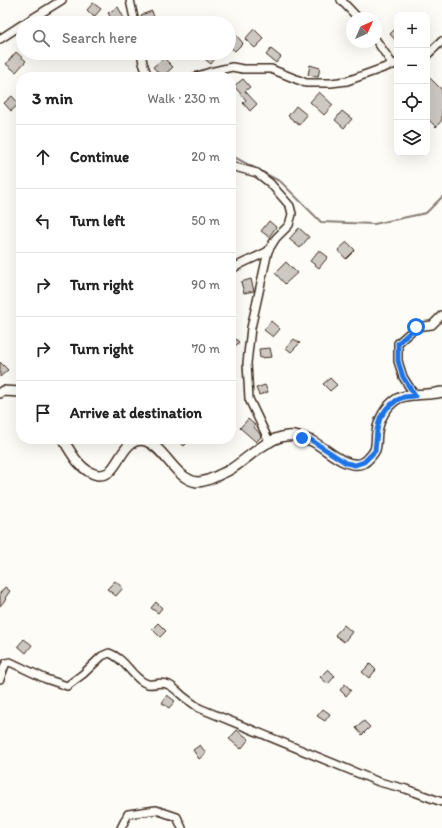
<!DOCTYPE html>
<html lang="en">
<head>
<meta charset="utf-8">
<style>
	:root { --surface:#fff; --page:#f2f2f2; --text:#222; --muted:#767676; --line:#e0e0e0 }
	body { margin:0; font-family:Itim,sans-serif; background:var(--page); color:var(--text) }
	.controls { position:absolute; right:12px; top:12px; display:grid; overflow:hidden; border-radius:8px; box-shadow:0 4px 16px #0002 }
	.controls button { width:36px; height:36px; display:grid; place-items:center; padding:0; border:0; border-bottom:1px solid var(--line); background:var(--surface); color:var(--text); font:20px sans-serif }
	.compass { position:absolute; left:346px; top:12px; width:36px; height:36px; border-radius:50%; background:var(--surface); box-shadow:0 4px 16px #0002; rotate:45deg }
	.stop { position:absolute; width:12px; height:12px; margin:-9px; border:3px solid #1a73e8; border-radius:50%; background:#fff }
	.stop.end { background:#1a73e8; border-color:#fff; box-shadow:0 1px 4px #0008 }
	.list { margin:0; padding:0; list-style:none }
	h2 { display:flex; justify-content:space-between; align-items:center; height:52px; margin:0; padding:0 16px; font-size:17px }
	h2 small { font-size:13px; font-weight:400; color:var(--muted) }
	.list li { display:grid; grid-template-columns:26px 1fr auto; gap:12px; align-items:center; box-sizing:border-box; height:64px; padding:0 16px; border-top:1px solid var(--line) }
	.list b { display:block; font-size:15px; white-space:nowrap }
	.list em { font-size:13px; font-style:normal; color:var(--muted) }
	.icon { flex:none; width:22px; height:22px; fill:none; stroke:currentColor; stroke-width:2; stroke-linecap:round; stroke-linejoin:round }
	.map { position:relative; flex:none; width:442px; height:828px; overflow:hidden }
	.search { position:absolute; background:var(--surface); box-shadow:0 4px 16px #0002; left:16px; top:16px; width:220px; height:44px; display:flex; align-items:center; gap:10px; box-sizing:border-box; padding:0 14px; border-radius:22px; color:var(--muted); font-size:15px }
	.panel { position:absolute; background:var(--surface); box-shadow:0 4px 16px #0002; left:16px; top:72px; width:220px; height:372px; border-radius:16px }
	.map>svg:first-child { display:block }
	.lines { fill:none; stroke-linecap:round; stroke-linejoin:round }
	.stream { stroke:#887d74; stroke-width:2 }
	.building { fill:#cdc8c2; stroke:#3b2a1e }
	.minor-casing { stroke:#3b2a1e; stroke-width:10 }
	.major-casing { stroke:#3b2a1e; stroke-width:12 }
	.minor { stroke:#fdfcf7; stroke-width:7 }
	.major { stroke:#fdfcf7; stroke-width:9 }
	.route { stroke:#1a73e8; stroke-width:5 }
</style>
</head>
<body>
<div class="map">
<svg width="442" height="828" viewBox="0 0 442 828">
	<rect width="100%" height="100%" fill="#fdfcf7"/>
	<filter id="ink" filterUnits="userSpaceOnUse"><feTurbulence type="fractalNoise" baseFrequency=".025" numOctaves="2"/><feDisplacementMap in="SourceGraphic" scale="8" xChannelSelector="R" yChannelSelector="G"/><feConvolveMatrix kernelMatrix="1 2 1 2 8 2 1 2 1" color-interpolation-filters="sRGB"/></filter>
	<g filter="url(#ink)">
		<g class="lines">
			<path class="stream" d="M231 158 234 157 281 182 321 222 374 224 426 213 442 197"/>
		</g>
		<g class="building">
			<path d="M93 3 101 9 94 17 87 10Z"/>
			<path d="M118 7 124 18 114 23 108 13Z"/>
			<path d="M152 11 156 23H143L141 15Z"/>
			<path d="M397 27V42L390 34Z"/>
			<path d="M254 29 264 39 255 48 245 39Z"/>
			<path d="M235 34 243 43 235 51 229 46V40Z"/>
			<path d="M271 49 281 57 276 63 266 55Z"/>
			<path d="M16 52 26 61 16 72 6 64Z"/>
			<path d="M197 53H219L211 64Z"/>
			<path d="M164 58 173 67 162 77 153 67Z"/>
			<path d="M310 65 320 68 318 77 308 75Z"/>
			<path d="M427 75 442 90V120L436 127 427 118Z"/>
			<path d="M243 79 250 87 245 91 257 104 250 111 243 103 246 100 234 86Z"/>
			<path d="M319 92 333 105 324 115 310 102Z"/>
			<path d="M12 96 19 104 11 111 4 103Z"/>
			<path d="M296 106 307 115 299 125 288 116Z"/>
			<path d="M342 111 352 119 344 128 335 120Z"/>
			<path d="M269 221 276 227 269 237 261 231Z"/>
			<path d="M299 228 309 237 300 248 289 239Z"/>
			<path d="M347 242 355 250 346 259 338 250Z"/>
			<path d="M319 250 328 257 319 268 310 261Z"/>
			<path d="M286 262 297 273 285 284 275 273Z"/>
			<path d="M251 279 254 291 244 293 241 282Z"/>
			<path d="M271 321 280 329 273 337 264 330Z"/>
			<path d="M231 335 239 342 231 351Z"/>
			<path d="M294 339 300 343 291 352 286 348Z"/>
			<path d="M270 348 272 357 260 358 259 349Z"/>
			<path d="M0 362 8 370 0 377Z"/>
			<path d="M330 378 337 385 330 391 323 384Z"/>
			<path d="M265 385 268 392 259 395 256 388Z"/>
			<path d="M248 419 255 425 254 427 260 434 261 437 256 442 247 434 240 428Z"/>
			<path d="M176 439H191L184 446Z"/>
			<path d="M115 581 123 588 116 596 107 589Z"/>
			<path d="M5 587 10 591 5 598 6 599 0 606V593Z"/>
			<path d="M156 602 162 608 158 613 151 608Z"/>
			<path d="M158 623 166 631 160 637 152 629Z"/>
			<path d="M344 625 352 632 344 642 335 635Z"/>
			<path d="M24 639 32 645 26 653 18 646Z"/>
			<path d="M370 664 376 670 369 678 362 672Z"/>
			<path d="M328 669 335 676 328 684 320 677Z"/>
			<path d="M345 684 351 690 346 696 340 690Z"/>
			<path d="M167 695 175 701 169 708 162 703Z"/>
			<path d="M323 709 330 714 325 721 317 716Z"/>
			<path d="M364 721 370 727 362 735 356 728Z"/>
			<path d="M237 730 249 739 241 749 229 739Z"/>
			<path d="M200 745 206 753 199 759 193 750Z"/>
		</g>
		<g class="lines">
			<defs>
				<g id="minor">
					<path d="M130 0 135 23"/>
					<path d="M341 0 358 18"/>
					<path d="M25 23 62 0"/>
					<path d="M0 39 23 24"/>
					<path d="M376 40 393 65"/>
					<path d="M141 53 143 63 148 77"/>
					<path d="M427 55 442 41"/>
					<path d="M195 77 210 72 232 67 243 69H271L306 83H331L347 81 397 63"/>
					<path d="M231 166 257 173 270 183 290 206 292 214 289 225 276 238 268 251 251 328 247 363 249 399 270 443"/>
					<path d="M231 270C242 262 256 258 268 251"/>
					<path d="M415 396 403 377 398 361V343L416 327 432 325 442 315"/>
					<path d="M0 679 5 665 6 663 10 662 46 679 67 686 83 674 102 656 109 653C122 657 129 671 139 679 141 681 145 683 148 684 155 685 161 681 169 685 175 688 179 693 184 697 189 701 194 704 199 708L379 782 406 789 442 802"/>
					<path d="M121 828 128 814 156 810 177 817 182 828"/>
				</g>
				<g id="major">
					<path d="M0 393 3 391 21 392"/>
					<path d="M63 439C71 453 81 472 98 475 103 475 108 474 111 470 121 460 127 435 146 441 165 448 175 479 197 482 205 482 211 479 217 476 222 473 227 472 231 469 249 458 271 433 294 436 300 437 307 439 312 441 326 448 346 470 363 463 367 461 373 454 375 450 377 444 376 437 377 432 379 419 386 406 397 399 406 394 418 395 427 394 432 394 437 393 442 392"/>
				</g>
			</defs>
			<use href="#minor" class="minor-casing"/>
			<use href="#major" class="major-casing"/>
			<use href="#minor" class="minor"/>
			<use href="#major" class="major"/>
		</g>
	</g>
	<g class="lines" filter="url(#ink)">
		<path class="route" d="M302 438 311 440 346 463 355 465 364 462 375 451 377 430 380 418 387 408 397 400 404 397 415 396 403 377 398 361V343L416 327"/>
	</g>
</svg>
<div class="controls">
<button>+</button>
<button>−</button>
<button><svg class="icon" aria-label="locate" viewBox="0 0 24 24"><circle cx="12" cy="12" r="6"/><path d="M12 2v4M12 18v4M2 12h4M18 12h4"/></svg></button>
<button><svg class="icon" aria-label="layers" viewBox="0 0 24 24"><path d="M12 4l9 5-9 5-9-5zM3 14l9 5 9-5"/></svg></button>
</div>
<svg class="compass" viewBox="-18 -18 36 36"><path d="M0-13l5 13h-10z" fill="#e53935"/><path d="M0 13l5-13h-10z" fill="#767676"/></svg>
<div class="stop" style="left:416px;top:327px"></div>
<div class="stop end" style="left:302px;top:438px"></div>
<div class="search"><svg class="icon" aria-label="search" viewBox="0 0 24 24"><circle cx="10" cy="10" r="6"/><path d="M15 15l6 6"/></svg>Search here</div>
<section class="panel">
<h2>3 min<small>Walk · 230 m</small></h2>
<ul class="list">
<li><svg class="icon" aria-label="ahead" viewBox="0 0 24 24"><path d="M12 20V5M6 11l6-6 6 6"/></svg><div><b>Continue</b></div><em>20 m</em></li>
<li><svg class="icon" aria-label="left" viewBox="0 0 24 24"><path d="M17 20v-9H6M10 6l-5 5 5 5"/></svg><div><b>Turn left</b></div><em>50 m</em></li>
<li><svg class="icon" aria-label="right" viewBox="0 0 24 24"><path d="M7 20v-9h11M14 6l5 5-5 5"/></svg><div><b>Turn right</b></div><em>90 m</em></li>
<li><svg class="icon" aria-label="right" viewBox="0 0 24 24"><path d="M7 20v-9h11M14 6l5 5-5 5"/></svg><div><b>Turn right</b></div><em>70 m</em></li>
<li><svg class="icon" aria-label="arrive" viewBox="0 0 24 24"><path d="M6 21V4h12l-3 4 3 4H6"/></svg><div><b>Arrive at destination</b></div></li>
</ul>
</section>
</div>
</body>
</html>
